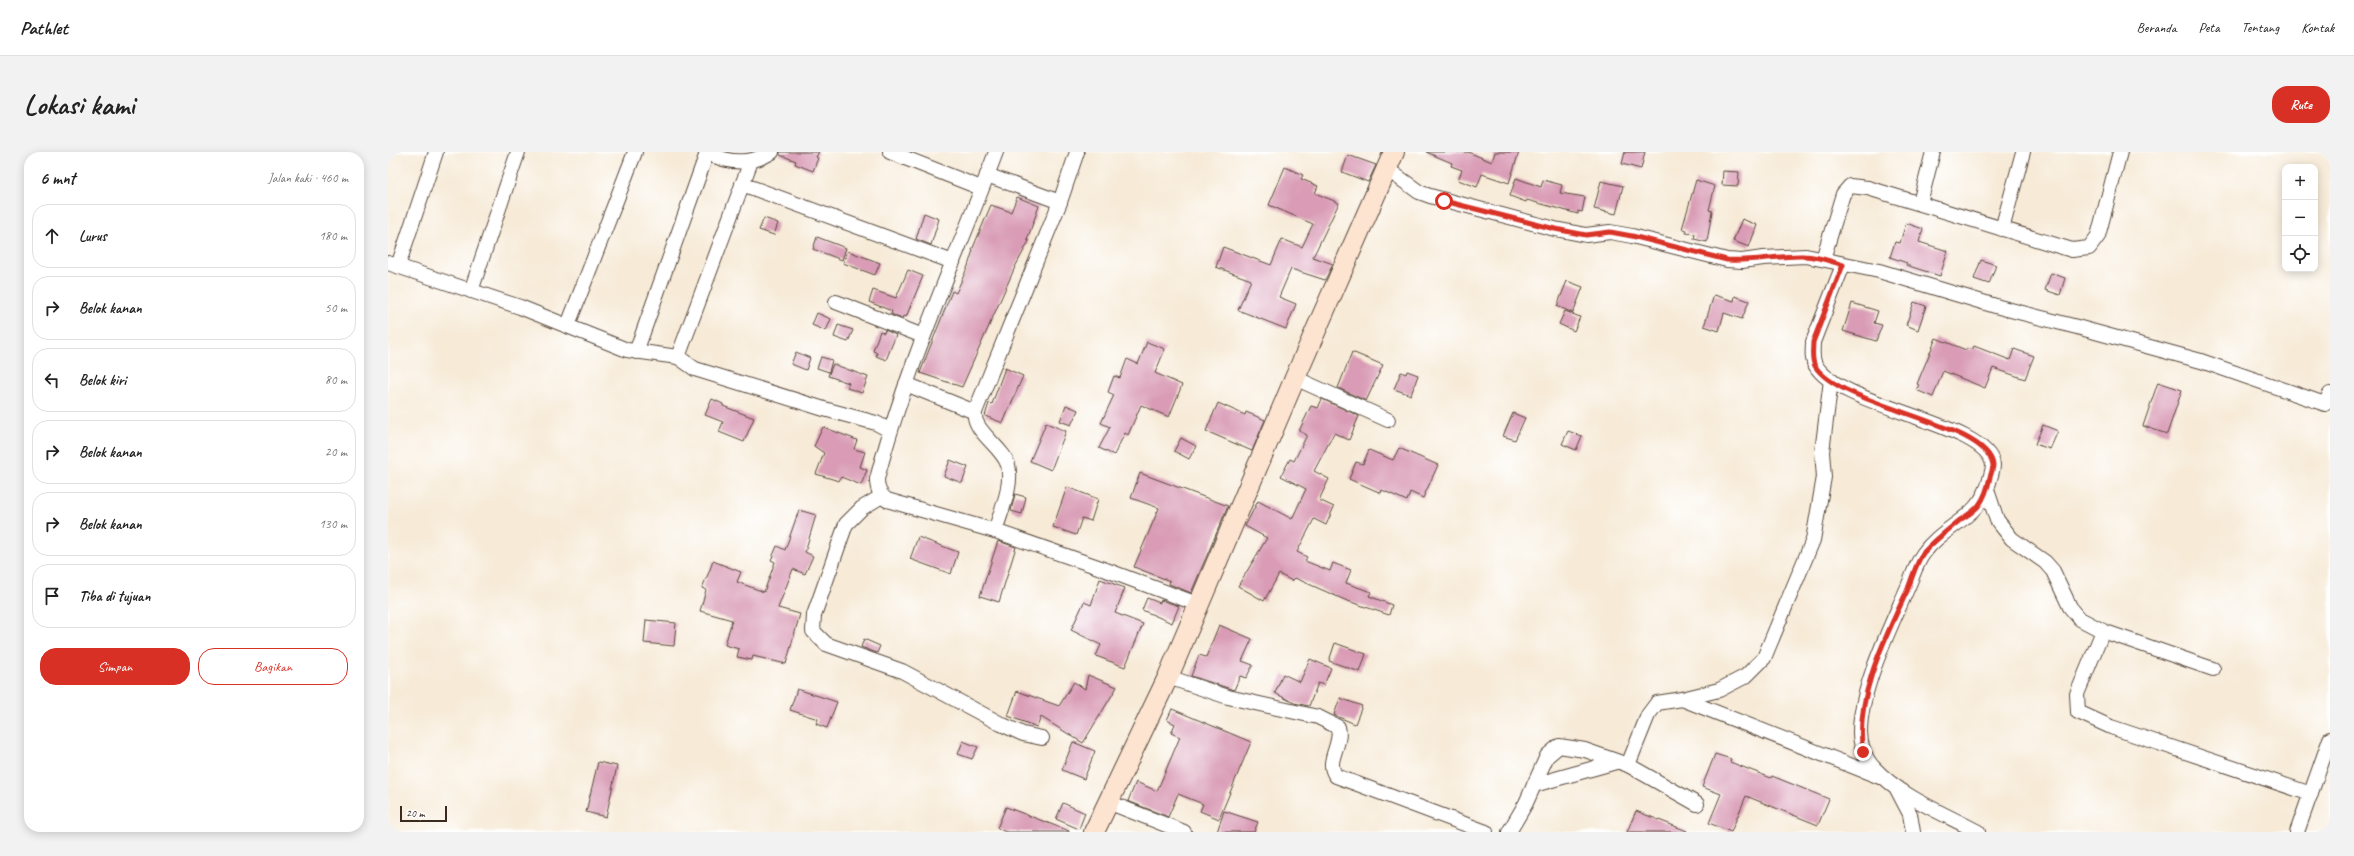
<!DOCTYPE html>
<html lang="id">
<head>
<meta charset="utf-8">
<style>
	:root { --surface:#fff; --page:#f2f2f2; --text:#222; --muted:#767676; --line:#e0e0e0; --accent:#d93025 }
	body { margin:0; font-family:Caveat,sans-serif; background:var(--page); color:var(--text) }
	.controls { position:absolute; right:12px; top:12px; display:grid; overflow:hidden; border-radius:8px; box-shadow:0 2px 10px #0003 }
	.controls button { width:36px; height:36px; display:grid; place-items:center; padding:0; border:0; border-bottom:1px solid var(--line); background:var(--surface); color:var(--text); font:20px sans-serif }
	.scale { position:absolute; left:12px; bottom:10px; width:47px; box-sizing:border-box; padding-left:4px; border:2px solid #3b2a1e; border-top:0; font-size:11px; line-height:14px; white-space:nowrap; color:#3b2a1e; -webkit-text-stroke:3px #fff; paint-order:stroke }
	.stop { position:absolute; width:12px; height:12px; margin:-9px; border:3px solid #d93025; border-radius:50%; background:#fff }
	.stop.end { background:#d93025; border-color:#fff; box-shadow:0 1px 4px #0008 }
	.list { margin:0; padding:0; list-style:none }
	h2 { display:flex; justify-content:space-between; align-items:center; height:52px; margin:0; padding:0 16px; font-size:17px }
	h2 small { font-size:13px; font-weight:400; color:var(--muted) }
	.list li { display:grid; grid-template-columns:26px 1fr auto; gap:12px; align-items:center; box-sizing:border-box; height:64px; margin:0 8px 8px; padding:0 8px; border:1px solid var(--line); border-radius:16px }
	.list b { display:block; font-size:15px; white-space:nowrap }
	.list em { font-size:13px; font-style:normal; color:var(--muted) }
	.actions { display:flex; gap:8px; padding:12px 16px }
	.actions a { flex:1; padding:9px 0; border:1px solid var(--accent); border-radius:16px; text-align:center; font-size:14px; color:var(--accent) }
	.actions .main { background:var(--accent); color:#fff }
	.icon { flex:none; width:22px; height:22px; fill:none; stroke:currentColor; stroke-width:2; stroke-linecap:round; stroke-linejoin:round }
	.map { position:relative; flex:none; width:1942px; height:680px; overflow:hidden; border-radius:16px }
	header { display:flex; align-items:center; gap:24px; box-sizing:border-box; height:56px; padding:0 20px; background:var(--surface); border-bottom:1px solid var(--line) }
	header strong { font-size:19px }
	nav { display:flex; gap:22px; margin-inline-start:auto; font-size:14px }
	.intro { display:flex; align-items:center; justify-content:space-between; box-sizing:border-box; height:96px; padding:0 24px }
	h1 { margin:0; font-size:28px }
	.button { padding:10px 18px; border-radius:16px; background:var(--accent); color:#fff; font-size:14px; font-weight:700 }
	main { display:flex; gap:24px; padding:0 24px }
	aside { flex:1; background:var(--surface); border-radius:16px; box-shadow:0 2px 10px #0003 }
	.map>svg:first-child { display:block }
	.building { fill:#d99bb5 }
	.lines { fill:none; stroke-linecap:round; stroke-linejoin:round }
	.street-casing { stroke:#57473a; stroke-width:16 }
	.secondary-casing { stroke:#57473a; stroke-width:22 }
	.street { stroke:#fff; stroke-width:14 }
	.secondary { stroke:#fde4d1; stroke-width:20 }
	.route { stroke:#d93025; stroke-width:5 }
</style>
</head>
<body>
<header>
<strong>Pathlet</strong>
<nav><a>Beranda</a><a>Peta</a><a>Tentang</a><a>Kontak</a></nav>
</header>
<div class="intro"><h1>Lokasi kami</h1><a class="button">Rute</a></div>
<main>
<aside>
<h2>6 mnt<small>Jalan kaki · 460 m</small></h2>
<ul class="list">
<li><svg class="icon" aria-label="ahead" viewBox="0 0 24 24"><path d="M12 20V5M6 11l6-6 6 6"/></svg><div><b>Lurus</b></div><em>180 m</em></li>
<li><svg class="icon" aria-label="right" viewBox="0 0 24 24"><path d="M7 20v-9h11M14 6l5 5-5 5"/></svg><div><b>Belok kanan</b></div><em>50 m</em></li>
<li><svg class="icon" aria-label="left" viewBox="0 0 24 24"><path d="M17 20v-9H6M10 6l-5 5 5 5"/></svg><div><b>Belok kiri</b></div><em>80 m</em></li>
<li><svg class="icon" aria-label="right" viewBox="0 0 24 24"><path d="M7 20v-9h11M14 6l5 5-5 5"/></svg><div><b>Belok kanan</b></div><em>20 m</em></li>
<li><svg class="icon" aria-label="right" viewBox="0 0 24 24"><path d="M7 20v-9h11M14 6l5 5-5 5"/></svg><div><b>Belok kanan</b></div><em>130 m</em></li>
<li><svg class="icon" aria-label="arrive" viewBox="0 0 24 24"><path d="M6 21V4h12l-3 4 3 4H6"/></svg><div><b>Tiba di tujuan</b></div></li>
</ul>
<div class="actions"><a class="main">Simpan</a><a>Bagikan</a></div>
</aside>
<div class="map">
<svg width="1942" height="680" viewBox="0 0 1942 680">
	<rect width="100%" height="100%" fill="#fff"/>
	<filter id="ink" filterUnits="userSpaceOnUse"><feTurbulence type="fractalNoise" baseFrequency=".025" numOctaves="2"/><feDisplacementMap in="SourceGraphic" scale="8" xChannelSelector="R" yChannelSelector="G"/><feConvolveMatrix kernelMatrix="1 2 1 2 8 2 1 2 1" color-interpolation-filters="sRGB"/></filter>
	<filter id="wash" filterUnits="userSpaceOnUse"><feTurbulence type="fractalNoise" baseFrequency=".012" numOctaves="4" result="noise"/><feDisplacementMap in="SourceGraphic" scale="16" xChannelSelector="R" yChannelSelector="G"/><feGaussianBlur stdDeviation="0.9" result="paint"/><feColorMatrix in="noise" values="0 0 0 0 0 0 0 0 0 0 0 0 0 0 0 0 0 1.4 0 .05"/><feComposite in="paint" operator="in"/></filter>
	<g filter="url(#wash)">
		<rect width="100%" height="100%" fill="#f7ebd8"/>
		<g id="blocks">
			<g class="building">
				<path d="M392 0H431L428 5 430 6 425 19 407 12 408 9 392 3Z"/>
				<path d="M1038 0H1080L1104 10 1107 0H1131L1121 31 1094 22 1089 35 1070 28 1074 18 1063 14 1064 11Z"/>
				<path d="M1237 0H1257L1253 17 1234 12Z"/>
				<path d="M960 3 988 13 980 30 954 20Z"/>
				<path d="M897 15 915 23 913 27 930 34 927 41 951 51 925 105 945 112 937 128 903 117 891 145 908 152 898 177 850 158 863 128 828 115 835 95 883 113 894 87 914 95 925 72 881 53Z"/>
				<path d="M1335 19 1351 20 1350 34 1334 33Z"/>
				<path d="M1128 26 1153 35 1155 28 1174 33 1172 41 1197 45 1194 60 1190 59V62L1139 48 1138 50 1122 44Z"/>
				<path d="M1308 28 1327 34 1321 58 1324 59 1319 90 1306 87 1307 82 1298 81 1299 78 1294 77Z"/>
				<path d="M1213 29 1235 34 1228 62 1206 57Z"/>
				<path d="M629 45 651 54 639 88 641 89 627 115 574 235 532 221 564 139 568 141 580 114 585 98H584L603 53 623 60Z"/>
				<path d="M536 61 551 67 543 93 528 87Z"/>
				<path d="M376 66 390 71 386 83 371 78Z"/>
				<path d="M1354 67 1369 73 1361 95 1345 89Z"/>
				<path d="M1518 71 1535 77 1531 90 1560 99 1552 124 1518 113 1519 111 1502 105 1507 90 1512 91Z"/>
				<path d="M429 85 458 96 454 108 425 97Z"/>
				<path d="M460 99 492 111 487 123 455 111Z"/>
				<path d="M1593 108 1608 113 1601 132 1586 127Z"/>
				<path d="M520 118 535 124 518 165 515 164 514 167 503 162 504 159 481 150 485 138 508 146Z"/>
				<path d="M1663 121 1677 126 1672 143 1657 138Z"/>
				<path d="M1179 129 1195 135 1185 161 1169 154Z"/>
				<path d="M1326 143 1346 149 1347 144 1361 149 1354 167 1336 161 1331 179 1316 174Z"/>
				<path d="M1526 150 1538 154 1530 178 1518 173Z"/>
				<path d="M1464 151 1490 159 1486 171 1494 173 1488 189 1455 179Z"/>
				<path d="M1177 159 1192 165 1186 179 1171 172Z"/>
				<path d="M429 161 443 167 438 179 424 173Z"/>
				<path d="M450 173 465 178 460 190 446 185Z"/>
				<path d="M497 178 508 183 498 208 488 204 489 201 485 199 492 179 496 181Z"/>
				<path d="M1548 186 1578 198 1579 196 1584 198 1586 194 1622 208 1626 197 1646 204 1637 227 1605 216 1597 236 1555 219 1545 245 1528 238 1531 233 1529 232Z"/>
				<path d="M759 190 777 197 767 221 794 233 781 265 753 253 740 283 737 281 726 303 711 296 722 275 713 271 726 243 720 240 726 224 732 226 739 207 750 212Z"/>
				<path d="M408 200 422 206 418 218 403 212Z"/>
				<path d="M964 200 995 213 978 249 950 236Z"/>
				<path d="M433 205 444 208 441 220 429 216Z"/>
				<path d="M445 212 480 225 474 241 459 236 461 231 440 224Z"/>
				<path d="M617 216 635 224 615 271 597 264 601 251 604 252Z"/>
				<path d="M1019 219 1030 223 1023 243 1006 237 1013 220 1018 222Z"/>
				<path d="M1770 230 1794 238 1779 282 1755 274Z"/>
				<path d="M324 247 335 252V254L366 266 356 290 331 280 335 270 317 263Z"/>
				<path d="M934 247 971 264 961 288 946 281 926 319 941 327 931 348 946 355 938 373 926 367 909 400 919 405 917 409 942 419 945 411 963 418 958 431 983 440 981 444 1004 453 1001 463 957 448 907 426 904 429 891 422 876 449 850 434 879 386 857 374 870 349 904 367 918 337 893 324 902 307 906 309 919 283 911 279 923 254 930 256Z"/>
				<path d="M830 251 857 263 858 260 877 268 864 299 818 279Z"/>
				<path d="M678 253 690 258 683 273 672 269Z"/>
				<path d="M1125 261 1137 266 1127 288 1115 284Z"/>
				<path d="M658 271 678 279 663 318 642 309Z"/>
				<path d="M1655 273 1670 279 1662 297 1647 292Z"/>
				<path d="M435 275 469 288 466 297 477 300 472 315 479 318 473 333 453 325 451 329 428 322 436 301 426 294Z"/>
				<path d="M1180 279 1194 284 1188 298 1174 292Z"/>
				<path d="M793 286 808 294 801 307 786 299Z"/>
				<path d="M1011 296 1050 313 1035 346 1022 340 1019 349 994 338 993 341 961 327 968 310 975 312 981 298 1005 308Z"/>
				<path d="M562 308 580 315 574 331 556 324Z"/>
				<path d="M752 321 840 354 803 441 781 432 782 429 746 415 771 356 743 346Z"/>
				<path d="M679 335 710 347 703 369 694 366 688 383 665 375Z"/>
				<path d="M627 342 638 345 634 362 623 359Z"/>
				<path d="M411 358 428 363 417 400 425 404 417 422 405 417 390 456 412 462 398 512 365 504 364 508 349 505 351 497 337 493 344 468 312 459 318 438 314 436 321 420 325 409 353 420 349 430 376 440 387 410 383 408 389 394 397 398Z"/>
				<path d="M530 385 570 400 563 422 522 407Z"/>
				<path d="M610 389 628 395 611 450 592 444Z"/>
				<path d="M712 427 737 436 727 461 755 472 737 515 708 504 713 493 683 478 696 450 703 453Z"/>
				<path d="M759 446 772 451 773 448 791 454 784 471 754 458Z"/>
				<path d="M258 468 288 471 286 494 256 491Z"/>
				<path d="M831 473 864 487 854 509 865 513 858 526 852 524 846 538 803 524 811 503 818 505Z"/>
				<path d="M476 487 492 494 489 501 473 495Z"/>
				<path d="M947 491 978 502 972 520 941 509Z"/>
				<path d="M922 507 943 516 936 533 930 531 921 554 906 551 887 541 895 522 912 530Z"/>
				<path d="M700 523 729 535 695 591 653 565 649 575 620 564 629 539 671 554 686 530 697 537Z"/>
				<path d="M409 537 449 550 439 576 428 572 430 567 402 558Z"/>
				<path d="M952 546 974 554 967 572 946 563Z"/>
				<path d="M784 557 863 590 831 667 812 659 815 652 790 642 780 665 740 649 748 630 769 639 792 585 783 581 787 572 779 568Z"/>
				<path d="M575 589 590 595 584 607 570 602Z"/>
				<path d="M685 590 707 599 696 627 674 618Z"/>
				<path d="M1327 602 1343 607 1342 610 1383 626 1384 624 1441 647 1430 673 1358 644 1343 680 1321 671 1333 642 1314 635Z"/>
				<path d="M210 610 229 614 218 665 198 660Z"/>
				<path d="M675 651 697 661 691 677 668 667Z"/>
				<path d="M618 655 681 679V680H618L609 676Z"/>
				<path d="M836 659 870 670 866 680H829Z"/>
				<path d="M1248 659 1299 679V680H1239Z"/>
			</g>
		</g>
	</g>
	<g filter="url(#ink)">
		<use href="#blocks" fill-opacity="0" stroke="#57473a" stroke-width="1"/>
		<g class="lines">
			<defs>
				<g id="street">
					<path d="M319 0C340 12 362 13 384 0"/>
					<path d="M502 0 593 36"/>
					<path d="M608 0C567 109 518 215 489 327 489 336 491 342 499 348L607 379 713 416 812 453"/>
					<path d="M999 17 1031 40 1042 44 1167 77 1198 83 1222 80 1244 84 1339 108 1354 109 1375 106 1418 104 1491 119 1611 155 1689 175 1813 209 1937 252 1942 242"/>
					<path d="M599 23 672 50"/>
					<path d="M354 32 565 110"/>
					<path d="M1532 51 1545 0"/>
					<path d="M1614 77 1635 0"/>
					<path d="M1435 107 1455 42 1462 34 1480 36 1684 98 1701 96 1710 84 1732 0"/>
					<path d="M0 111 132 155 239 198 290 205 307 217 436 257 488 271 501 278"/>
					<path d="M1455 113 1425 190C1425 198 1423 207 1428 214 1454 256 1600 271 1605 313 1605 317 1603 323 1602 327 1593 367 1556 372 1535 402 1528 412 1524 426 1519 437 1502 476 1472 537 1472 580 1472 593 1477 607 1486 616 1513 645 1555 661 1590 680"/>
					<path d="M10 114 48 0"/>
					<path d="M83 139 130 0"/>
					<path d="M448 150 535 184"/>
					<path d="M180 173 247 0"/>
					<path d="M248 200 319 1"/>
					<path d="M290 205 363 9"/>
					<path d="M907 226 1000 268"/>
					<path d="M518 232 587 260"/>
					<path d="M1599 338 1609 368 1624 387 1657 410 1665 419 1682 455 1692 467 1715 479 1825 517"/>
					<path d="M494 344 474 356 458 372 426 463 425 479 438 492 514 519 613 572 635 582 654 586"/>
					<path d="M607 379C613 359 625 334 620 313 615 295 584 279 587 260L672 50 689 0"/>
					<path d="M1715 479 1689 542 1690 560 1723 575 1923 642"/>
					<path d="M780 525 840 545 930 565 950 575C955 593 936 609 948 624L1098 680"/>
					<path d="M1294 547 1331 538 1358 524 1376 506 1425 388 1436 325 1434 300 1443 228"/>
					<path d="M1240 613 1309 652"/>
					<path d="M1146 633 1228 610"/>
					<path d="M1509 637 1522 662 1525 680"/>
					<path d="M720 650 796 680"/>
					<path d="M1121 680 1138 651 1159 604 1171 594 1197 598 1240 613 1260 563 1269 551 1294 547 1492 625"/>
					<path d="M1909 680 1942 587"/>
				</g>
				<path id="secondary" d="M706 680 780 525 907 226 1006 0"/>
			</defs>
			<use href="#street" class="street-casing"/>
			<use href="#secondary" class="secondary-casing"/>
			<use href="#street" class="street"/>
			<use href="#secondary" class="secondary"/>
		</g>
	</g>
	<g class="lines" filter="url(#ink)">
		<path class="route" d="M1056 49 1167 77 1198 83 1222 80 1244 84 1339 108C1365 110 1390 103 1416 104 1429 104 1442 109 1455 113L1425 190C1425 198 1423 207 1427 214 1453 256 1599 270 1605 313 1605 317 1603 322 1602 325 1600 335 1597 345 1591 353 1587 359 1578 364 1572 368 1560 378 1547 388 1536 400 1528 410 1524 427 1519 439 1497 486 1466 547 1475 600"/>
	</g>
</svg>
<div class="controls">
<button>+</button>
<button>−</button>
<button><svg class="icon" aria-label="locate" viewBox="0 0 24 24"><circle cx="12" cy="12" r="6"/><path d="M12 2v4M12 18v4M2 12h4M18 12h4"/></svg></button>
</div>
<div class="scale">20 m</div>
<div class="stop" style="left:1056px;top:49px"></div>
<div class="stop end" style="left:1475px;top:600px"></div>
</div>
</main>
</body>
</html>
